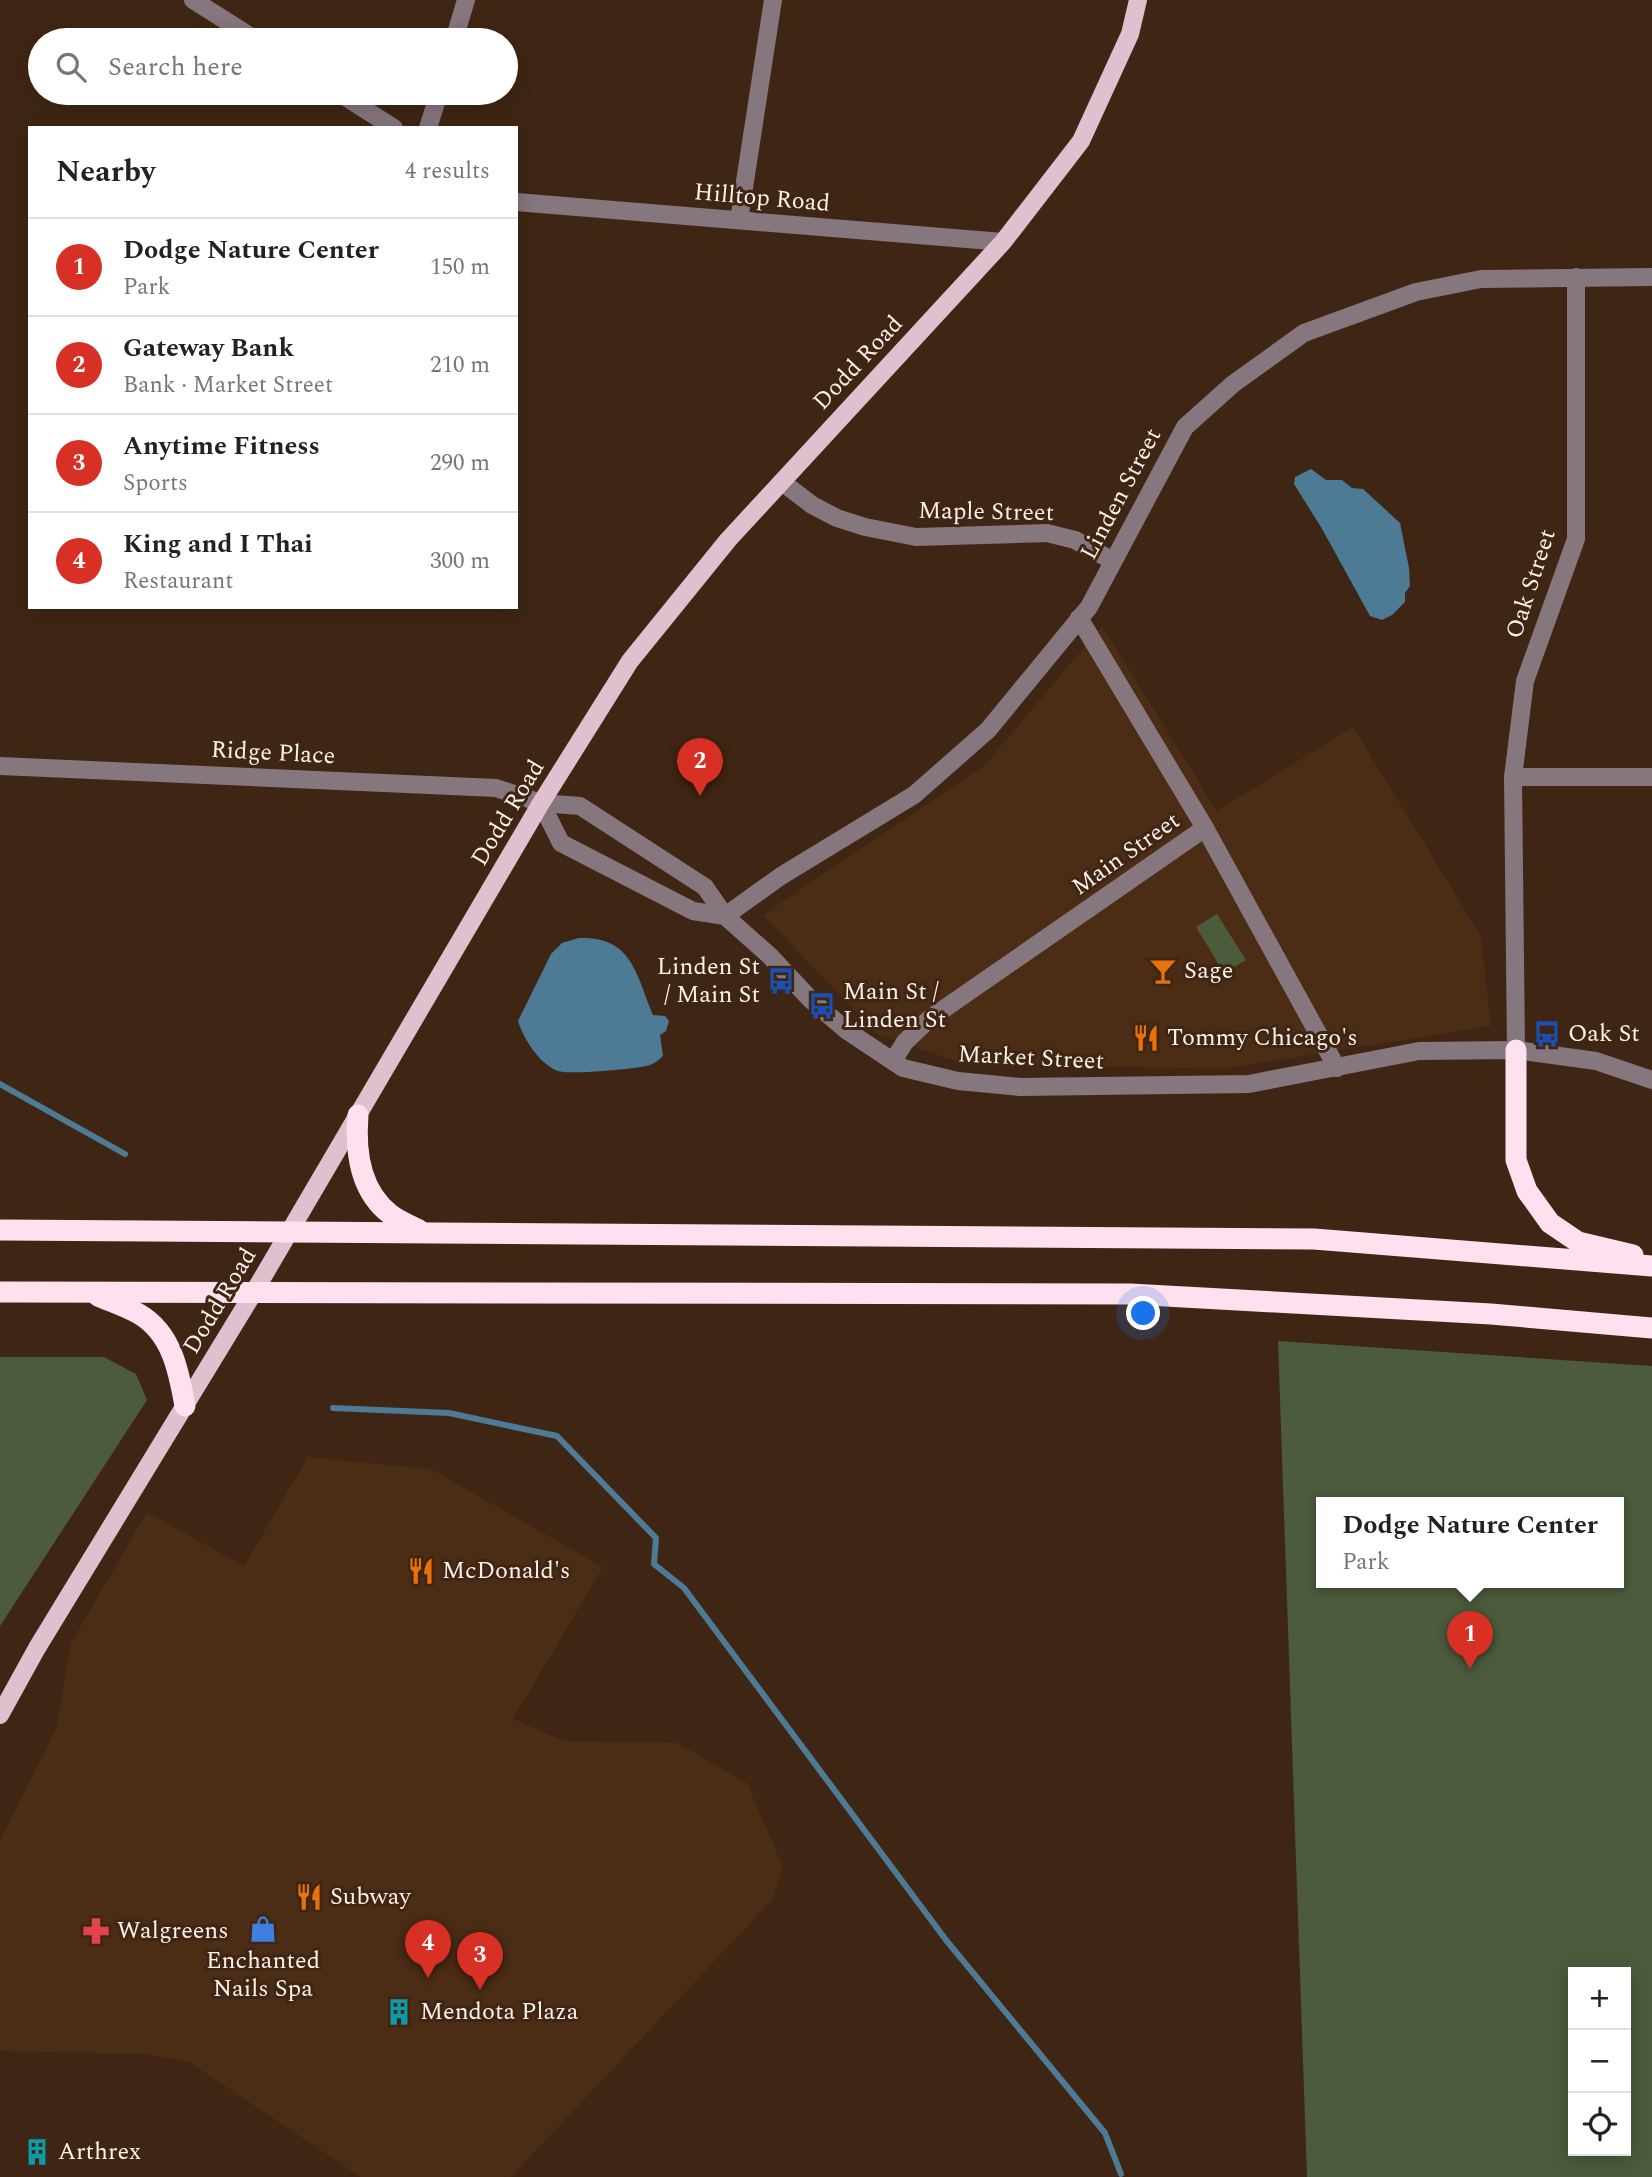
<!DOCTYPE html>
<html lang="en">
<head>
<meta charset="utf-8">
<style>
	:root { --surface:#fff; --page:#f6f6f6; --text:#222; --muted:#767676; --line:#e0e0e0; --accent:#d93025 }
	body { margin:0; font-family:Spectral,serif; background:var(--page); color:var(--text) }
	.controls { position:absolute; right:21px; bottom:21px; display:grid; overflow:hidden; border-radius:0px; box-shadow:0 4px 18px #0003 }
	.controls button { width:63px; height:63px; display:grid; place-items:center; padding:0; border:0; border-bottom:2px solid var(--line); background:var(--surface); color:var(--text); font:35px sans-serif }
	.you { position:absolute; left:1144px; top:1314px; width:24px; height:24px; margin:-18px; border:5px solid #fff; border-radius:50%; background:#1a73e8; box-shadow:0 0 0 10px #1a73e833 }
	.badge { display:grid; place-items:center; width:46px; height:46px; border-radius:50%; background:var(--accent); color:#fff; font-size:23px; font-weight:700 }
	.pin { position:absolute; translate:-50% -58px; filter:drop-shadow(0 2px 4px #0008) }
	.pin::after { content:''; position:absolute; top:37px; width:24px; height:21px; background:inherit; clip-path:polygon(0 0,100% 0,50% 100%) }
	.popup { position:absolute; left:1316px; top:1497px; width:308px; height:91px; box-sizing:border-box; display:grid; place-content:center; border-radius:0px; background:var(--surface); filter:drop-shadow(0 2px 5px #0005); font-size:23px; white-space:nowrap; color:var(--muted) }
	.popup b { font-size:26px; color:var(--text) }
	.popup::after { content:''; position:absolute; left:50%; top:100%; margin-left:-14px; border:14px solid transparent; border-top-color:var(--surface) }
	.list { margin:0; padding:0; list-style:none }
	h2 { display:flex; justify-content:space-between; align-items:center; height:91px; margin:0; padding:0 28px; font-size:30px }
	h2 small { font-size:23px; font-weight:400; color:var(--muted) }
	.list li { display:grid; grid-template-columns:46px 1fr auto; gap:21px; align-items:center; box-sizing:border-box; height:98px; padding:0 28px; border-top:2px solid var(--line) }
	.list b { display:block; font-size:26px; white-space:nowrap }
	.list p { margin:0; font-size:23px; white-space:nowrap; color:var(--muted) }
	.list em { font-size:23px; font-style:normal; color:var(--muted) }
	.icon { flex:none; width:38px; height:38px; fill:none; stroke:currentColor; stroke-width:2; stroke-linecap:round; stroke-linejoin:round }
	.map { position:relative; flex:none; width:1652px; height:2177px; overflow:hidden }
	.search { position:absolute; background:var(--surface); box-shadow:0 4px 18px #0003; left:28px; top:28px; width:490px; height:77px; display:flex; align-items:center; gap:18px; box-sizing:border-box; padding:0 24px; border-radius:38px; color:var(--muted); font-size:26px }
	.panel { position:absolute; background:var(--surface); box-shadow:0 4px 18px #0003; left:28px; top:126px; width:490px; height:483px; border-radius:0px }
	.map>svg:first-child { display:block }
	.built { fill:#4b2c15 }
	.green { fill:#4b5b3c; fill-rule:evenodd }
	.water { fill:#4d7a95 }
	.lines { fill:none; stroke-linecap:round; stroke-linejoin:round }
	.stream { stroke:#4d7a95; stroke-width:6 }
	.minor { stroke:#86767d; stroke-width:18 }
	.major { stroke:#e0c0cf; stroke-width:18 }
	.highway { stroke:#ffe0ee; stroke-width:21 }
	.labels { text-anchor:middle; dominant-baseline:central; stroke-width:6; stroke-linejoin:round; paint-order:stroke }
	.street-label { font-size:24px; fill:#fff1e8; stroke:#3f2614 }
	.poi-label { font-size:24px; fill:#fff1e8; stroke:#3f2614; text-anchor:start }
</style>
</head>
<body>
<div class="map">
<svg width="1652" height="2177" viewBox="0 0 1652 2177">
	<rect width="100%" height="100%" fill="#3f2614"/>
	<g class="built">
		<path d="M1102 626 1217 811 1353 727 1481 936 1491 1026 1223 1069 962 1063 879 1035 763 915 985 765Z"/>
		<path d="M308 1457 431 1469 603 1567 513 1719 564 1741 677 1743 747 1783 783 1867 772 1900 511 2177H361L189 2062 142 2054 0 2051V1841L56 1730 71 1643 147 1512 244 1566Z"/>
	</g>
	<g class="green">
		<path d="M1217 914 1246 960 1224 973 1196 927Z"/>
		<path d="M1278 1341 1652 1366V2177H1307ZM1321 1503H1619V1583H1321ZM1573 1972H1626V2151H1573Z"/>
		<path d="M0 1357H104L136 1374 147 1400 0 1626Z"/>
	</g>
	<g class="water">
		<path d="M1311 469 1326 480H1342L1352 488 1363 489 1400 523 1409 568 1410 586 1405 593V602L1392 615 1382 620 1370 616 1321 527 1294 484 1295 477Z"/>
		<path d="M579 938C632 936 636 974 653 1015L665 1016 669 1021 666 1031 660 1035 663 1056C659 1060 655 1063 650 1065 638 1069 568 1075 558 1071 539 1064 524 1039 518 1021L551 954 562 943Z"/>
	</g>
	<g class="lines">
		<g class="stream">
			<path d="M0 1084 125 1154"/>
			<path d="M333 1408 449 1413 557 1436 656 1538 654 1564 684 1588 946 1940 1105 2133 1121 2174"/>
		</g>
		<g class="minor">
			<path d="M193 0 256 40"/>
			<path d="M454 40 466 0"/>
			<path d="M339 93 394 128"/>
			<path d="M428 128 439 93"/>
			<path d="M516 202 1003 242"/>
			<path d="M739 220 773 0"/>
			<path d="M782 482 812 505 837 518 865 527 916 537 1047 533 1075 540 1113 561"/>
			<path d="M1079 618 1205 828 1337 1068"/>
			<path d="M0 766 496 788 541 803 580 806 705 887 725 916 770 956 811 1000 846 1030 903 1068 958 1081 1020 1087 1249 1084 1419 1051 1516 1050 1596 1061 1652 1080"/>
			<path d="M1513 777H1652"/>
			<path d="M541 803 561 843 693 911 725 916"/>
			<path d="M725 916 781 876 914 795 988 730 1089 607 1185 427 1233 384 1304 333 1416 292 1481 279 1652 277"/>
			<path d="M1516 1050 1513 777 1525 681 1576 539V277"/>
			<path d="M893 1061 905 1042 928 1020 1205 828"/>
		</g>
		<path class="major" d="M0 1715 37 1648 254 1292 541 803 630 661 728 540 1003 242 1081 141 1130 34 1138 0"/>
		<g class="highway">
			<path d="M1516 1050V1160L1527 1191 1550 1223 1578 1242 1633 1255"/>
			<path d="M358 1115C355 1151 359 1190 390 1214 398 1221 410 1225 419 1230"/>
			<path d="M0 1230 1314 1239 1652 1266"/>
			<path d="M0 1292 1130 1294 1491 1314 1652 1328"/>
			<path d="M98 1296C112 1302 127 1307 139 1314 172 1333 179 1372 185 1406"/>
		</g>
	</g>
	<defs>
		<symbol id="bar-bare" viewBox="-9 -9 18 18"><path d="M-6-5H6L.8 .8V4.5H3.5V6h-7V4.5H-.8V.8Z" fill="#e8710a" stroke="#3f2614" stroke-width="2.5" paint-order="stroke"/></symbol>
		<symbol id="bus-bare" viewBox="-9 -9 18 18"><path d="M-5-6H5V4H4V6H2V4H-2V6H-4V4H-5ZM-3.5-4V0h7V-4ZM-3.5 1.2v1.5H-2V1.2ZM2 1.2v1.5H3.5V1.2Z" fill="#1a4fb4" stroke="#3f2614" stroke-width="2.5" paint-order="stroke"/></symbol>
		<symbol id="restaurant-bare" viewBox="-9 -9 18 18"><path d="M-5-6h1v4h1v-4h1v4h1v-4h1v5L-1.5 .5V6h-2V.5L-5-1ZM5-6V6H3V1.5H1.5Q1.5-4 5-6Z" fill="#e8710a" stroke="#3f2614" stroke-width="2.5" paint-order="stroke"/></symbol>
		<symbol id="shop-bare" viewBox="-9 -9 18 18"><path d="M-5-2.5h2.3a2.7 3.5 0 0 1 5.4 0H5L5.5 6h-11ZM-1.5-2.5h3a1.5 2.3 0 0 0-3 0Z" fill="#3f7fe0" stroke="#3f2614" stroke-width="2.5" paint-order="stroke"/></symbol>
		<symbol id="pharmacy-bare" viewBox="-9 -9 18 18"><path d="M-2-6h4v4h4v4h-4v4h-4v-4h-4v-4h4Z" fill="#e0444e" stroke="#3f2614" stroke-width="2.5" paint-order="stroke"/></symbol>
		<symbol id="building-bare" viewBox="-9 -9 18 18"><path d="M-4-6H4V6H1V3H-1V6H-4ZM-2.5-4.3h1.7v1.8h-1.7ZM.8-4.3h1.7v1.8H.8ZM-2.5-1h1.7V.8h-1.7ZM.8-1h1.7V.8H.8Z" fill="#0f9aa8" stroke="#3f2614" stroke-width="2.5" paint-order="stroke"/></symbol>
	</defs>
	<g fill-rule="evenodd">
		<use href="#bar-bare" x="1144" y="952" width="38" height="38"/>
		<use href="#bus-bare" x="762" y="962" width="38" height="38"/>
		<use href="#bus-bare" x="803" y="987" width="38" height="38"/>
		<use href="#bus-bare" x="1528" y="1015" width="38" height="38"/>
		<use href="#restaurant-bare" x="1127" y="1019" width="38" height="38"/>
		<use href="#restaurant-bare" x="402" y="1552" width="38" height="38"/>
		<use href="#restaurant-bare" x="290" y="1878" width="38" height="38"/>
		<use href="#shop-bare" x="244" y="1910" width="38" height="38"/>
		<use href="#pharmacy-bare" x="77" y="1912" width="38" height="38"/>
		<use href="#building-bare" x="380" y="1993" width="38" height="38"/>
		<use href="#building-bare" x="18" y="2133" width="38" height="38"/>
	</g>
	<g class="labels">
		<g class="street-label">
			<text transform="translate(762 198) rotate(5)">Hilltop Road</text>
			<text transform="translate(858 363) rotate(-47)">Dodd Road</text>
			<text transform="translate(1121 494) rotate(-62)">Linden Street</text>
			<text transform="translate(986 512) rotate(1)">Maple Street</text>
			<text transform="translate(1531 584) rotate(-72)">Oak Street</text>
			<text transform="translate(273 753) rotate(3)">Ridge Place</text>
			<text transform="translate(508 813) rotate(-59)">Dodd Road</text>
			<text transform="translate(1126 854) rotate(-35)">Main Street</text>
			<text transform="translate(1031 1058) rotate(3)">Market Street</text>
			<text transform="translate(220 1301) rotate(-59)">Dodd Road</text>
		</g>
		<g class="poi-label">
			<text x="760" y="967" text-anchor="end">Linden St<tspan x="760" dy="28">/ Main St</tspan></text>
			<text x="1184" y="971">Sage</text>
			<text x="843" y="992">Main St /<tspan x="843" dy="28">Linden St</tspan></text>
			<text x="1568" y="1034">Oak St</text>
			<text x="1167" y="1038">Tommy Chicago's</text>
			<text x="442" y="1571">McDonald's</text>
			<text x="330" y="1897">Subway</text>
			<text x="117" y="1931">Walgreens</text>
			<text x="263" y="1961" text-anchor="middle">Enchanted<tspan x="263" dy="28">Nails Spa</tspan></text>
			<text x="420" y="2012">Mendota Plaza</text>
			<text x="58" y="2152">Arthrex</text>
		</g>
	</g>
</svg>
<div class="controls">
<button>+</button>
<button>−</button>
<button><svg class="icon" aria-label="locate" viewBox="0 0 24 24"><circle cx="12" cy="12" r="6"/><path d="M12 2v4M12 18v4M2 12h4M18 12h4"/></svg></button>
</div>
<div class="you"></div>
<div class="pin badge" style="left:1470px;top:1669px">1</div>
<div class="popup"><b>Dodge Nature Center</b>Park</div>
<div class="pin badge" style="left:700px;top:796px">2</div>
<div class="pin badge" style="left:480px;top:1990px">3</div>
<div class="pin badge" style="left:428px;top:1978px">4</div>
<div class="search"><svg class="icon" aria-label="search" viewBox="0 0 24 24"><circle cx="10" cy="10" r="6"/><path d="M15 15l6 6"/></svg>Search here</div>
<section class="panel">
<h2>Nearby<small>4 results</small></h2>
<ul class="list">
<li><span class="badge">1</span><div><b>Dodge Nature Center</b><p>Park</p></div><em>150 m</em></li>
<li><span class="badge">2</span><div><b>Gateway Bank</b><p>Bank · Market Street</p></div><em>210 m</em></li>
<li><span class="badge">3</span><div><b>Anytime Fitness</b><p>Sports</p></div><em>290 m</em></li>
<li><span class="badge">4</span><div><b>King and I Thai</b><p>Restaurant</p></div><em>300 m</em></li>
</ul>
</section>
</div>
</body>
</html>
